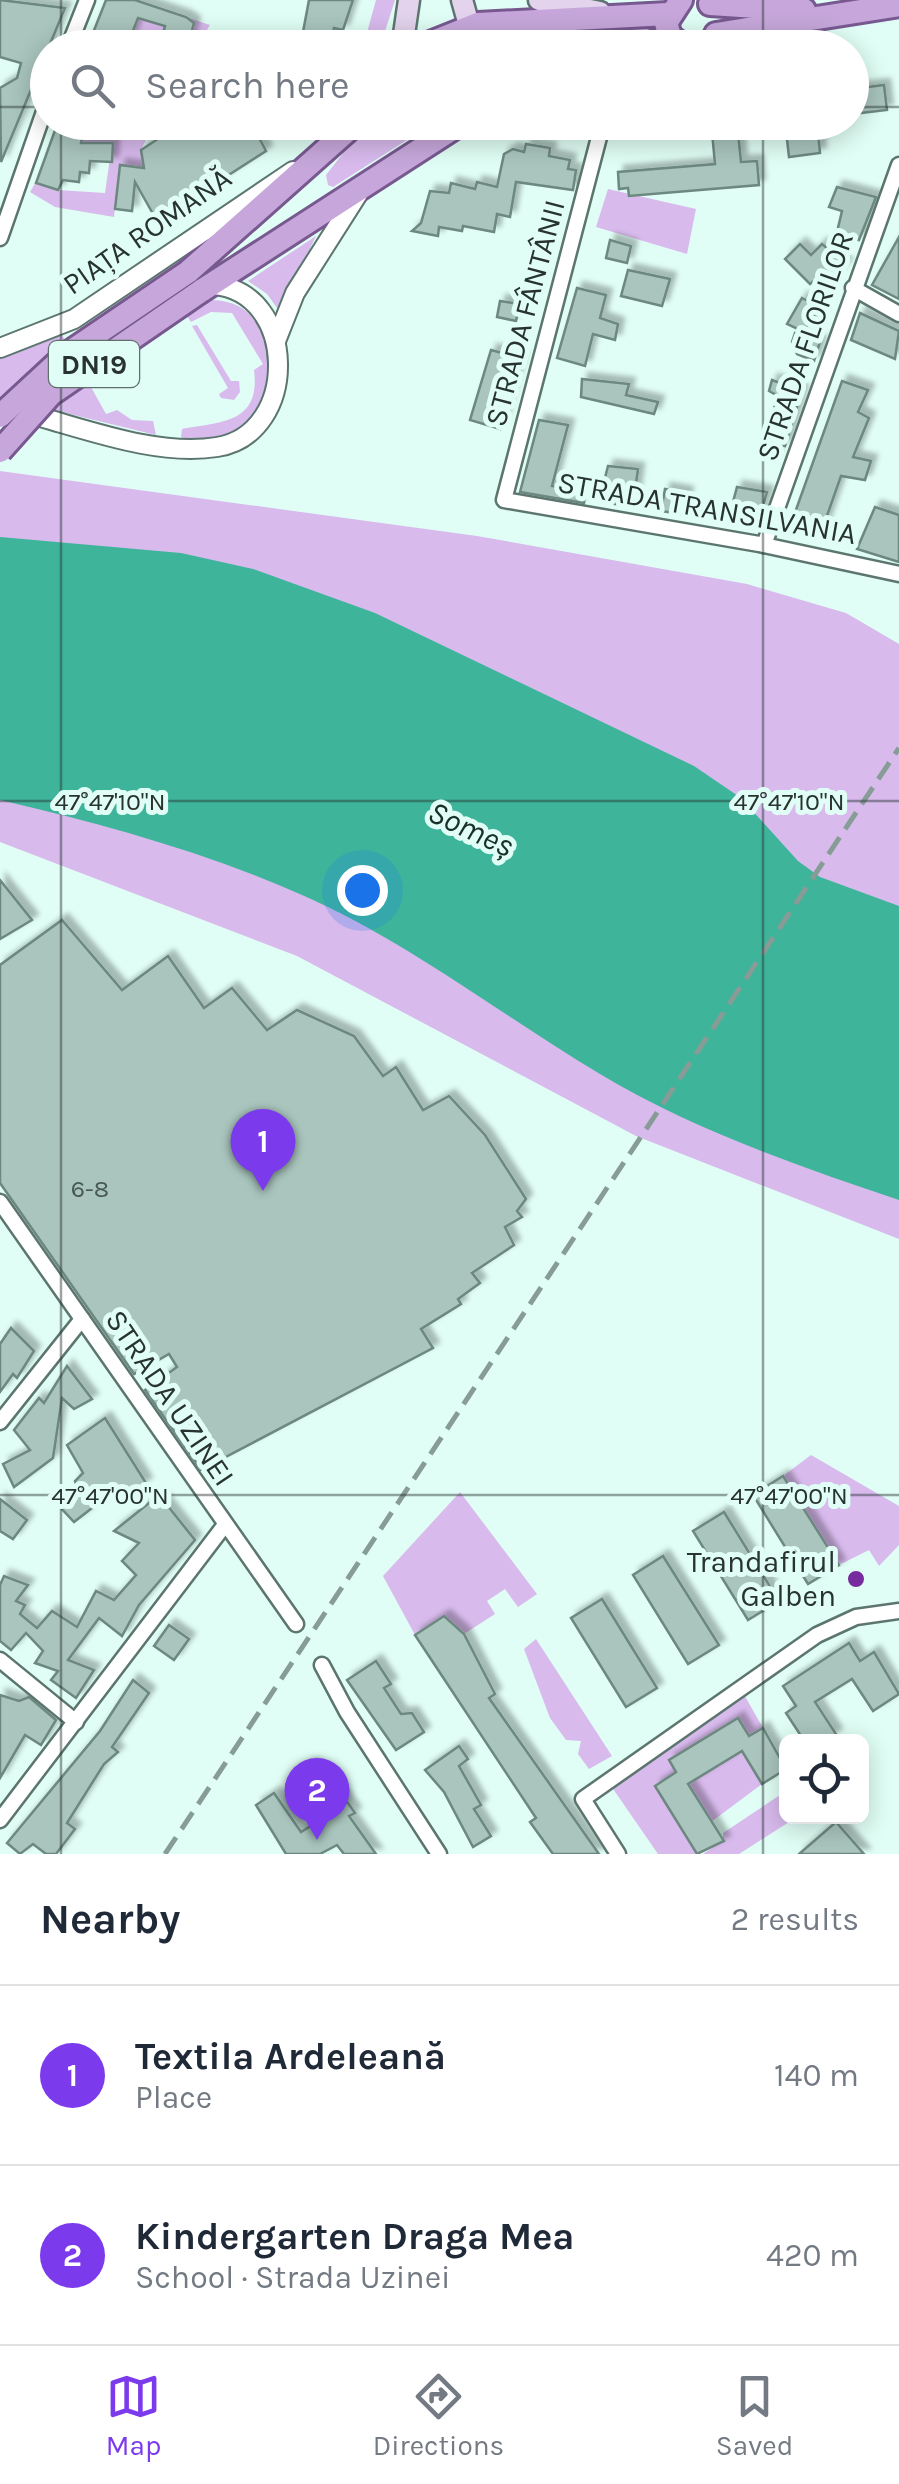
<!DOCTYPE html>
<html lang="en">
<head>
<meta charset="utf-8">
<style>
	:root { --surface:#fff; --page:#f6f6f7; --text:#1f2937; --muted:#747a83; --line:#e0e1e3; --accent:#7c3aed }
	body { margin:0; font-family:Karla,sans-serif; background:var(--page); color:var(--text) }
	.controls { position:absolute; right:30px; bottom:30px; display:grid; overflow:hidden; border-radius:15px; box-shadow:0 5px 25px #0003 }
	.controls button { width:90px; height:90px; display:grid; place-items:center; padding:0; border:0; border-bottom:2px solid var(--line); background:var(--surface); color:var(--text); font:50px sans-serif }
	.you { position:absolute; left:362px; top:890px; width:35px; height:35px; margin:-25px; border:8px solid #fff; border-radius:50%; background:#1a73e8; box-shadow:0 0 0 15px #1a73e833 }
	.badge { display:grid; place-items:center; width:65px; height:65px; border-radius:50%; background:var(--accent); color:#fff; font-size:32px; font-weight:700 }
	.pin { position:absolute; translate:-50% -82px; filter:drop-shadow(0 2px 5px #0008) }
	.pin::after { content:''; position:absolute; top:52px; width:35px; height:30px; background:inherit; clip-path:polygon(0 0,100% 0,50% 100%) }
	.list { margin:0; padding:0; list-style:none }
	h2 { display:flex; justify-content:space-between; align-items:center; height:130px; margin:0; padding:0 40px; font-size:42px }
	h2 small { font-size:32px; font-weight:400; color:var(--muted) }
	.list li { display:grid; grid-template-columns:65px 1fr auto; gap:30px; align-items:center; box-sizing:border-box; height:180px; padding:0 40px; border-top:2px solid var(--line) }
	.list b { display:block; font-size:38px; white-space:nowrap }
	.list p { margin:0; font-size:32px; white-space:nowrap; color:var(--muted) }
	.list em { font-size:32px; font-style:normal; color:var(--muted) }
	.icon { flex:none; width:55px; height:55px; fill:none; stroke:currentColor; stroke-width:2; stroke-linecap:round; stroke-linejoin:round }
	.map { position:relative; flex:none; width:899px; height:1854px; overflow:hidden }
	.search { position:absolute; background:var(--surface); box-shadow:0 5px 25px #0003; left:30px; right:30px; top:30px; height:110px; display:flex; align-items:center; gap:25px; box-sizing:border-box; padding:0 35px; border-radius:55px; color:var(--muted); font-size:38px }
	.sheet { height:490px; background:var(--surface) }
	nav { display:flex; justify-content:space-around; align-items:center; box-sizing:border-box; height:140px; border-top:2px solid var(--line); background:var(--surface); font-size:28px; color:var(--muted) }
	nav a { display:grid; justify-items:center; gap:5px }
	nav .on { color:var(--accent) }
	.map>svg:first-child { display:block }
	.green { fill:#d8baed }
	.water { fill:#3eb49b }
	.building { fill:#a9c5bd; stroke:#6d8880; stroke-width:2.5; filter:url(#shadow) }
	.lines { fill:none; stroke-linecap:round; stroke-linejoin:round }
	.minor-casing { stroke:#5c766f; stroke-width:19 }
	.tertiary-casing { stroke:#5c766f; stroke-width:22 }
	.secondary-casing { stroke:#5c766f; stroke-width:25 }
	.primary-casing { stroke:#775990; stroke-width:28 }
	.minor { stroke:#fff; stroke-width:14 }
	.tertiary { stroke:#fff; stroke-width:18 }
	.secondary { stroke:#e3d3ed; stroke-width:20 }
	.primary { stroke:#c7a7db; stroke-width:22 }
	.rail { stroke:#879c96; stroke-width:5; stroke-dasharray:20 10; stroke-linecap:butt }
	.primary-bridge-casing { stroke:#775990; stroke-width:28; stroke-linecap:butt }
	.primary-bridge { stroke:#c7a7db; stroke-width:22 }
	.ticks { fill:none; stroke:#283330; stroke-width:2.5; stroke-opacity:0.45 }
	.poi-dot { fill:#762b9e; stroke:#e0fef5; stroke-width:4 }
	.labels { text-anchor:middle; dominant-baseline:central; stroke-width:10; stroke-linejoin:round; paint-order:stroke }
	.number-label { font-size:25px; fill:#485853 }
	.shield { fill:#e0fef5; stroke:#5f706b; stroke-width:2.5 }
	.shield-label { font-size:28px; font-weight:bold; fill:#283330 }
	.street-label { font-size:30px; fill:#283330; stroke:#e0fef5 }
	.poi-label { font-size:30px; fill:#283330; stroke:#e0fef5; text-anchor:end }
	.water-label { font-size:32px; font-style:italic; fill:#1a2f29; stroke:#e0fef5 }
	.ticks-label { font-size:25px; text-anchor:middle; fill:#283330; stroke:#e0fef5; stroke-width:10; stroke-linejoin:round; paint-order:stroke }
</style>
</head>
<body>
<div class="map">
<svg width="899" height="1854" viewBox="0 0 899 1854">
	<defs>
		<filter id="shadow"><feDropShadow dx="6" dy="-6" stdDeviation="2.5" flood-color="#0004"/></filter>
	</defs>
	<rect width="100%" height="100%" fill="#e0fef5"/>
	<g class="green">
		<path d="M376 0H395L380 47H363Z"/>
		<path d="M186 17 210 25 196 47 128 44 137 18 165 26 163 34 189 40 194 23Z"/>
		<path d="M661 21 663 30 618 47 494 48 481 29Z"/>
		<path d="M82 123H154L141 150 144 167 120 165 114 217 55 207 30 192 37 180 58 190 105 193 112 144 81 143Z"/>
		<path d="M367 123 432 124 333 187 328 185 326 175Z"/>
		<path d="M608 189 696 209 687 254 596 227Z"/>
		<path d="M316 236 280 312 267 294 248 281Z"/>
		<path d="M212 300C306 302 275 473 181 437L182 429C220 422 261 424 254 370L263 364 232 313 211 312 191 322 187 316Z"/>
		<path d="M197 325 231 381H239L240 392 234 400 221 398 219 394 228 388 192 326Z"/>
		<path d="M55 333 62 335 106 414 117 410 132 420 153 421 156 435 0 397V358Z"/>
		<path d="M0 471 477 536 747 584 846 613 899 644V1239L636 1136 297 956 0 842Z"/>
		<path d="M811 1455 899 1506V1545L879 1566 869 1550 839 1565 783 1476Z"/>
		<path d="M460 1492 537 1594 518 1607 505 1589 487 1601 495 1614 464 1634 444 1617 415 1635 383 1576Z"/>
		<path d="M536 1639 612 1756 589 1769 578 1754 581 1741 566 1740 550 1718 524 1649Z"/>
		<path d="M742 1691 763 1728 749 1736 737 1718 670 1760 676 1772 655 1786 697 1854H658L609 1783Z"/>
		<path d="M742 1751 762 1784 711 1822 688 1784Z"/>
		<path d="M786 1791V1816L797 1817 739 1854H703L723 1841V1833Z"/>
	</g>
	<path class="water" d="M0 537 181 553 253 569 375 613 694 766 741 798 798 861 820 877 899 906V1200C799 1166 691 1129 600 1074 501 1015 409 942 302 895 205 852 103 824 0 800Z"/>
	<g class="building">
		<path d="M0 0 65 8 1 162 0 88 17 78 21 63 0 57Z"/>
		<path d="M106 0H135L186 17 194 23 187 48H159L165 26 138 18 126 48H87Z"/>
		<path d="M309 0H353L343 30 334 28 330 48H300Z"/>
		<path d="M884 85 887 110 852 114V89Z"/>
		<path d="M58 122H78L73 136 82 138 81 143H113L112 162 90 161 89 173 80 172 79 182 63 180 58 190 36 183Z"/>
		<path d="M711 122H737L741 162 757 161 759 185 629 196 628 188 619 189 618 172 715 164Z"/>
		<path d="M785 122H817L820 153 789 157Z"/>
		<path d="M253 126 266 151 157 221 135 182 132 211 115 209 120 165 144 168 141 150 176 127Z"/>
		<path d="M526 144 550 148 549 156 570 160 568 169 576 170 573 190 516 182 510 217 497 214 494 232 463 226 462 231 439 227 438 236 412 231 421 223 430 191 449 193 451 183 475 189 477 182 497 187 504 154 513 149 524 152Z"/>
		<path d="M837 187 876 197 859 240 836 236 842 211 829 207Z"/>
		<path d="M899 237V299L872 285Z"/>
		<path d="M610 240 631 246 627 263 606 258Z"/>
		<path d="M800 244 811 255 822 244 846 264 833 278 824 272 810 284 785 259Z"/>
		<path d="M628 270 670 279 662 306 621 296Z"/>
		<path d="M577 288 606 295 600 318 618 324 615 340 593 334 585 366 557 358Z"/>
		<path d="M802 298 819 307 804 332 787 324Z"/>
		<path d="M500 301 520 304 516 321 497 317Z"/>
		<path d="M860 313 899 331 895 359 851 340Z"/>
		<path d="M795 333 820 342 814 361 797 354 792 342Z"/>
		<path d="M491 350 521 358 500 429 470 420Z"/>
		<path d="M582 379 629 384 626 395 658 402 654 414 581 397Z"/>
		<path d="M772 380 802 391 785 446 779 445 774 459 761 455 775 405 776 395 769 391Z"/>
		<path d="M842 381 868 390 858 412 869 418 853 457 871 461 865 480 841 476 822 530 792 521Z"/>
		<path d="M539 420 568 425 552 486 586 491 584 503 520 492Z"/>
		<path d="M608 466 638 469 633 506 614 504 616 494 601 493Z"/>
		<path d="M737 487 767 492 761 513 753 520 729 517Z"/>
		<path d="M665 489 687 493 681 514 661 511Z"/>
		<path d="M875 507 899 515V562L857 549Z"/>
		<path d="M0 880 32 920 0 939Z"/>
		<path d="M62 920 122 990 168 956 204 1008 232 988 267 1030 297 1010 354 1036 383 1076 396 1067 423 1110 449 1096 485 1135 526 1199 517 1211 522 1217 505 1227 514 1245 472 1273 480 1283 458 1299 461 1304 421 1329 433 1348 201 1470 145 1390 177 1367 169 1354 134 1374 0 1183V965Z"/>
		<path d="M11 1328 34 1351 17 1378 13 1374 0 1392V1344Z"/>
		<path d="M67 1366 92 1399 74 1409 62 1398 53 1458 14 1487 3 1464 30 1450 14 1430 39 1398 44 1403Z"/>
		<path d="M105 1418 146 1483 125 1495 119 1487 74 1522 61 1508 79 1493 75 1481 83 1473 67 1445Z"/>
		<path d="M783 1476 839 1565 808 1584 753 1495Z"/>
		<path d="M159 1495 195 1540 139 1605 122 1636 99 1618 68 1660 94 1670 76 1698 51 1680 58 1671 35 1663 43 1651 26 1633 11 1650 0 1641V1585L4 1576 28 1585 16 1601 25 1605 20 1614 37 1628 52 1611 77 1627 96 1591 114 1600 136 1575 122 1561 139 1543 114 1531Z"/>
		<path d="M0 1499 27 1520 13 1539 0 1531Z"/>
		<path d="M724 1512 779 1601 748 1620 693 1531Z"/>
		<path d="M663 1556 719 1645 688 1664 633 1575Z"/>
		<path d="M602 1599 657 1688 626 1707 571 1618Z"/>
		<path d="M444 1616 464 1634 495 1694 489 1698 599 1854H553L530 1822 536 1818 415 1635Z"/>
		<path d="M169 1625 189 1639 174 1660 154 1646Z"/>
		<path d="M849 1643 860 1661 874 1652 899 1694 873 1711 852 1679 815 1702 836 1734 823 1742H805L786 1713 796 1706 783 1686Z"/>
		<path d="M376 1661 391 1684 384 1688 401 1714 412 1713 424 1732 396 1750 347 1680Z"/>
		<path d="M133 1680 149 1693 112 1747 118 1752 104 1764 67 1823 75 1829 56 1854H46L33 1844 20 1854 7 1843 100 1731Z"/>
		<path d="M0 1695 19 1701 29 1697 56 1720 41 1745 25 1735 0 1778Z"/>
		<path d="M738 1718 749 1736 763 1728 786 1769 762 1784 742 1751 688 1784 724 1841 697 1854 655 1786 676 1772 669 1760Z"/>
		<path d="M459 1746 468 1759 459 1766 481 1805 474 1809 491 1836 473 1847 444 1792 425 1770Z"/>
		<path d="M312 1765 327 1787 334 1783 355 1813 349 1816 376 1854H344L337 1845 320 1854H286L256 1805 274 1793 301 1832 323 1818 294 1777Z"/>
		<path d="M836 1822 864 1854H799Z"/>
	</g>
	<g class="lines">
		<defs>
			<g id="minor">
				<path d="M68 48 87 0"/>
				<path d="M603 122 504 500 759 544 899 574"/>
				<path d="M0 238 48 100"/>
				<path d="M853 288 899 314"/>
				<path d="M764 545 899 165"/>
				<path d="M0 1202 296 1624"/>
				<path d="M0 1422 82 1319"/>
				<path d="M0 1660 76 1722"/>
				<path d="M322 1665 347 1712 439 1854"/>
				<path d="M0 1820 224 1526"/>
				<path d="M618 1854 583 1799 817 1635 856 1617 899 1611"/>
			</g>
			<g id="tertiary">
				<path d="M276 341 295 293 358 194"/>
				<path d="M0 348 74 319 293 171"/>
				<path d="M22 412C81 427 155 457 217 447 300 434 298 291 213 285"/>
			</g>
			<g id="secondary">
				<path d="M462 0 469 25"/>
				<path d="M539 0 600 12"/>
				<path d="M402 48 409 0"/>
			</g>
			<g id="primary">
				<path d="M681 0 666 23 670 36 685 48"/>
				<path d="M710 4 804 10"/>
				<path d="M716 34 899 5"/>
				<path d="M418 48 478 24 668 14"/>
				<path d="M639 48 670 36"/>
				<path d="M188 272 357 122"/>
				<path d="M201 291 463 122"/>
			</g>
		</defs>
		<use href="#minor" class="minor-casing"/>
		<use href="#tertiary" class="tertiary-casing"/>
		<use href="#secondary" class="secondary-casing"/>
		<use href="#primary" class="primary-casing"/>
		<use href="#minor" class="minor"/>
		<use href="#tertiary" class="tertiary"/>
		<use href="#secondary" class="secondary"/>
		<use href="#primary" class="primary"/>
		<path class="rail" d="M165 1854 899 748"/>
		<defs>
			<g id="primary-bridge">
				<path d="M0 416 67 354 188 272"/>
				<path d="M0 451 51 394 201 291"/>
			</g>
		</defs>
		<use href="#primary-bridge" class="primary-bridge-casing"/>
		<use href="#primary-bridge" class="primary-bridge"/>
	</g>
	<path class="ticks" d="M61 0V48M763 0V48M0 107H48M852 107H899M61 122V1854M763 122V1854M0 801H899M0 1495H899"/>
	<circle class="poi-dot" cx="856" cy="1579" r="10"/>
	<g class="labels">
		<g class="number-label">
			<text x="90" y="1188">6-8</text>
		</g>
		<rect class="shield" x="49" y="341" width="90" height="46" rx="8"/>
		<g class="shield-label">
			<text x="94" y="364">DN19</text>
		</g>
		<g class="street-label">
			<text transform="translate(147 231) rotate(-35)">PIAȚA ROMANĂ</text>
			<text transform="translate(525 313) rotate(-75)">STRADA FÂNTÂNII</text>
			<text transform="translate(805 346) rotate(-71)">STRADA FLORILOR</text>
			<text transform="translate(707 508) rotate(10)">STRADA TRANSILVANIA</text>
			<text transform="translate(170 1398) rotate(56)">STRADA UZINEI</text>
		</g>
		<g class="poi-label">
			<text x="836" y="1562">Trandafirul<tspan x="836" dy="34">Galben</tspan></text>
		</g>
		<g class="water-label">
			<text transform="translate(471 829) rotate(25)">Someș</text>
		</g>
	</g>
	<g class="ticks-label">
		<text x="110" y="810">47°47'10"N</text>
		<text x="789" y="810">47°47'10"N</text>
		<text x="110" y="1504">47°47'00"N</text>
		<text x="789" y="1504">47°47'00"N</text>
	</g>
</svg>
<div class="controls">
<button><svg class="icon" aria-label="locate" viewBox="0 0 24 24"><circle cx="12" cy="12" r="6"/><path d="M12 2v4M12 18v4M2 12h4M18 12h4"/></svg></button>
</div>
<div class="you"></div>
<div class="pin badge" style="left:263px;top:1191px">1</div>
<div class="pin badge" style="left:317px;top:1840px">2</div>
<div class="search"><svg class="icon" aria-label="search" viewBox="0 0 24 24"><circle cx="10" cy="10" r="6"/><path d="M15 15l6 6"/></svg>Search here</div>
</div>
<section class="sheet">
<h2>Nearby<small>2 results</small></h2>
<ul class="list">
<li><span class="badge">1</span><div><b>Textila Ardeleană</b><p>Place</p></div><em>140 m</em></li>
<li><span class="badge">2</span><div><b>Kindergarten Draga Mea</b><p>School · Strada Uzinei</p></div><em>420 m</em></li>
</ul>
</section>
<nav>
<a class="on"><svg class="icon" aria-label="map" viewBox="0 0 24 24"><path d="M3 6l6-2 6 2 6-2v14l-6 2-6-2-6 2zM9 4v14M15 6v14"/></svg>Map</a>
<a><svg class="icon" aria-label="directions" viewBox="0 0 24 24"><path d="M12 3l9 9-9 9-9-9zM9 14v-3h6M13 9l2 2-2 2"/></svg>Directions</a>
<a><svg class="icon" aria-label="saved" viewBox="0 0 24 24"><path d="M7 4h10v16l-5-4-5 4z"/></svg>Saved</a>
</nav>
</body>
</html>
